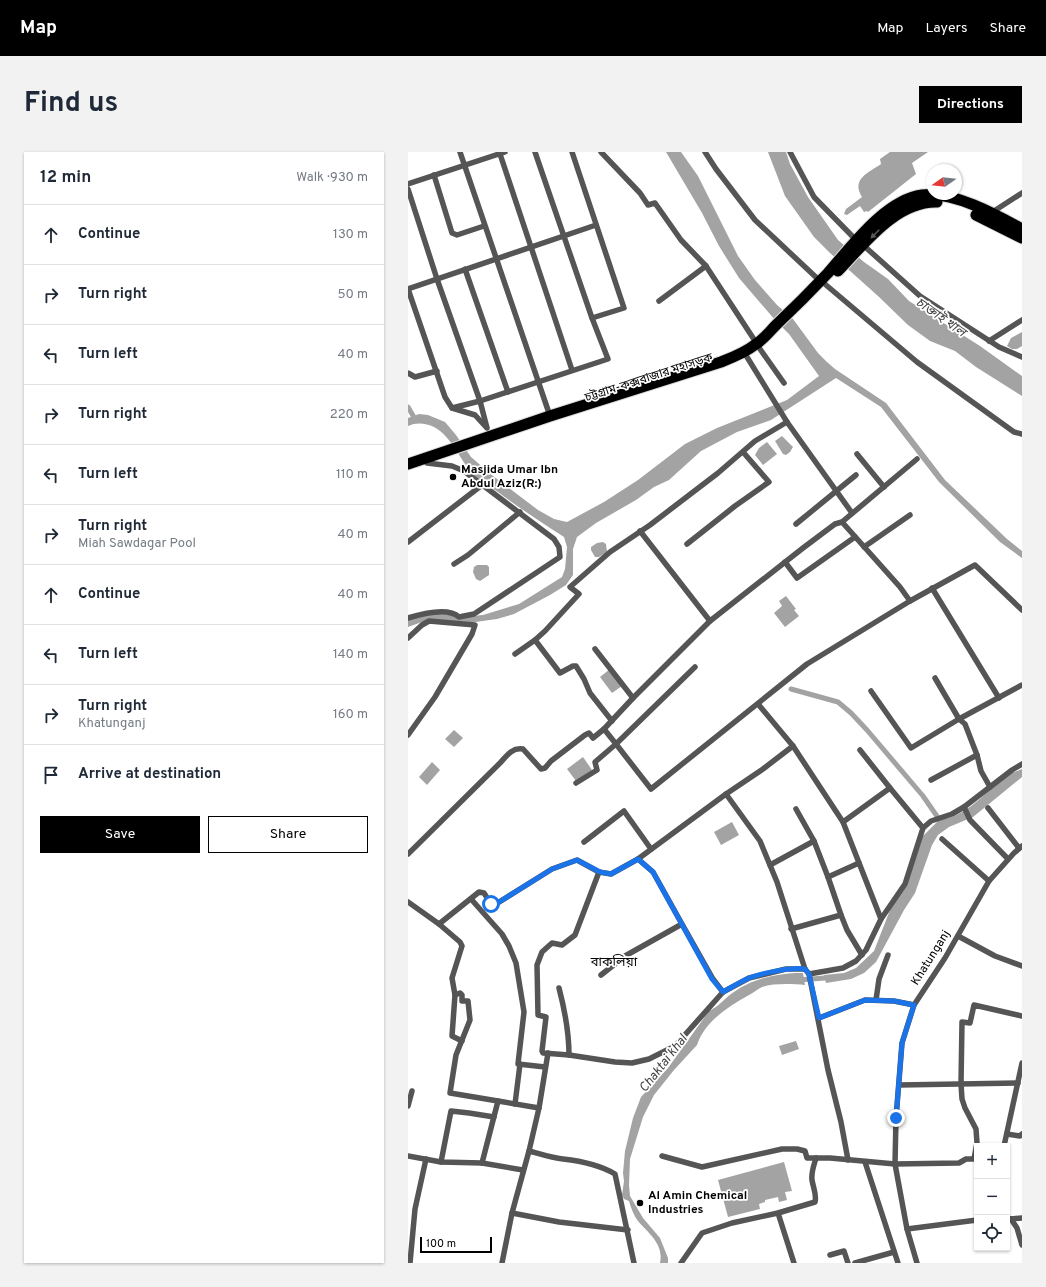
<!DOCTYPE html>
<html lang="en">
<head>
<meta charset="utf-8">
<style>
	:root { --surface:#fff; --page:#f2f2f3; --text:#1f2937; --muted:#747a83; --line:#e0e1e3; --accent:#000 }
	body { margin:0; font-family:Overpass,"Noto Sans Bengali",sans-serif; background:var(--page); color:var(--text) }
	.controls { position:absolute; right:12px; bottom:12px; display:grid; overflow:hidden; border-radius:0px; box-shadow:0 1px 3px #0004 }
	.controls button { width:36px; height:36px; display:grid; place-items:center; padding:0; border:0; border-bottom:1px solid var(--line); background:var(--surface); color:var(--text); font:20px sans-serif }
	.compass { position:absolute; left:518px; top:12px; width:36px; height:36px; border-radius:50%; background:var(--surface); box-shadow:0 1px 3px #0004; rotate:256deg }
	.scale { position:absolute; left:12px; bottom:10px; width:72px; box-sizing:border-box; padding-left:4px; border:2px solid #000; border-top:0; font-size:11px; line-height:14px; white-space:nowrap; color:#000; -webkit-text-stroke:3px #fff; paint-order:stroke }
	.stop { position:absolute; width:12px; height:12px; margin:-9px; border:3px solid #1a73e8; border-radius:50%; background:#fff }
	.stop.end { background:#1a73e8; border-color:#fff; box-shadow:0 1px 4px #0008 }
	.list { margin:0; padding:0; list-style:none }
	h2 { display:flex; justify-content:space-between; align-items:center; height:52px; margin:0; padding:0 16px; font-size:17px }
	h2 small { font-size:13px; font-weight:400; color:var(--muted) }
	.list li { display:grid; grid-template-columns:26px 1fr auto; gap:12px; align-items:center; box-sizing:border-box; height:60px; padding:0 16px; border-top:1px solid var(--line) }
	.list b { display:block; font-size:15px; white-space:nowrap }
	.list p { margin:0; font-size:13px; white-space:nowrap; color:var(--muted) }
	.list em { font-size:13px; font-style:normal; color:var(--muted) }
	.actions { display:flex; gap:8px; padding:12px 16px }
	.actions a { flex:1; padding:9px 0; border:1px solid var(--accent); border-radius:0px; text-align:center; font-size:14px; color:var(--accent) }
	.actions .main { background:var(--accent); color:#fff }
	.icon { flex:none; width:22px; height:22px; fill:none; stroke:currentColor; stroke-width:2; stroke-linecap:round; stroke-linejoin:round }
	.map { position:relative; flex:none; width:614px; height:1111px; overflow:hidden; border-radius:0px }
	header { display:flex; align-items:center; gap:24px; box-sizing:border-box; height:56px; padding:0 20px; background:var(--accent); color:#fff }
	header strong { font-size:19px }
	nav { display:flex; gap:22px; margin-inline-start:auto; font-size:14px }
	.intro { display:flex; align-items:center; justify-content:space-between; box-sizing:border-box; height:96px; padding:0 24px }
	h1 { margin:0; font-size:28px }
	.button { padding:10px 18px; border-radius:0px; background:var(--accent); color:#fff; font-size:14px; font-weight:700 }
	main { display:flex; gap:24px; padding:0 24px }
	aside { flex:1; background:var(--surface); border-radius:0px; box-shadow:0 1px 3px #0004 }
	.map>svg:first-child { display:block }
	.water { fill:#a3a3a3 }
	.lines { fill:none; stroke-linecap:round; stroke-linejoin:round }
	.canal { stroke:#a3a3a3; stroke-width:5 }
	.highway-casing { stroke:#dbdbdb; stroke-width:13 }
	.street { stroke:#555; stroke-width:5.5 }
	.highway { stroke:#000; stroke-width:11 }
	.oneway { fill:#595959 }
	.route { stroke:#1a73e8; stroke-width:5 }
	.poi-dot { fill:#000; stroke:#fff; stroke-width:1.5 }
	.labels { text-anchor:middle; dominant-baseline:central; stroke-width:3.5; stroke-linejoin:round; paint-order:stroke }
	.street-label { font-size:12px; fill:#000; stroke:#fff }
	.poi-label { font-size:12px; font-weight:bold; fill:#000; stroke:#fff; text-anchor:start }
	.water-label { font-size:13px; font-style:italic; fill:#444; stroke:#fff }
	.neighbourhood-label { font-size:13px; fill:#000; stroke:#fff }
</style>
</head>
<body>
<header>
<strong>Map</strong>
<nav><a>Map</a><a>Layers</a><a>Share</a></nav>
</header>
<div class="intro"><h1>Find us</h1><a class="button">Directions</a></div>
<main>
<aside>
<h2>12 min<small>Walk · 930 m</small></h2>
<ul class="list">
<li><svg class="icon" aria-label="ahead" viewBox="0 0 24 24"><path d="M12 20V5M6 11l6-6 6 6"/></svg><div><b>Continue</b></div><em>130 m</em></li>
<li><svg class="icon" aria-label="right" viewBox="0 0 24 24"><path d="M7 20v-9h11M14 6l5 5-5 5"/></svg><div><b>Turn right</b></div><em>50 m</em></li>
<li><svg class="icon" aria-label="left" viewBox="0 0 24 24"><path d="M17 20v-9H6M10 6l-5 5 5 5"/></svg><div><b>Turn left</b></div><em>40 m</em></li>
<li><svg class="icon" aria-label="right" viewBox="0 0 24 24"><path d="M7 20v-9h11M14 6l5 5-5 5"/></svg><div><b>Turn right</b></div><em>220 m</em></li>
<li><svg class="icon" aria-label="left" viewBox="0 0 24 24"><path d="M17 20v-9H6M10 6l-5 5 5 5"/></svg><div><b>Turn left</b></div><em>110 m</em></li>
<li><svg class="icon" aria-label="right" viewBox="0 0 24 24"><path d="M7 20v-9h11M14 6l5 5-5 5"/></svg><div><b>Turn right</b><p>Miah Sawdagar Pool</p></div><em>40 m</em></li>
<li><svg class="icon" aria-label="ahead" viewBox="0 0 24 24"><path d="M12 20V5M6 11l6-6 6 6"/></svg><div><b>Continue</b></div><em>40 m</em></li>
<li><svg class="icon" aria-label="left" viewBox="0 0 24 24"><path d="M17 20v-9H6M10 6l-5 5 5 5"/></svg><div><b>Turn left</b></div><em>140 m</em></li>
<li><svg class="icon" aria-label="right" viewBox="0 0 24 24"><path d="M7 20v-9h11M14 6l5 5-5 5"/></svg><div><b>Turn right</b><p>Khatunganj</p></div><em>160 m</em></li>
<li><svg class="icon" aria-label="arrive" viewBox="0 0 24 24"><path d="M6 21V4h12l-3 4 3 4H6"/></svg><div><b>Arrive at destination</b></div></li>
</ul>
<div class="actions"><a class="main">Save</a><a>Share</a></div>
</aside>
<div class="map">
<svg width="614" height="1111" viewBox="0 0 614 1111">
	<rect width="100%" height="100%" fill="#fff"/>
	<g class="water">
		<path d="M258 0H273L290 24 330 104 347 128 369 153 385 167 410 201 419 210 427 217 478 251 537 328 599 387 614 399V406L592 390 531 330 473 255 428 226 363 268 329 280 293 299 261 328 246 335 228 348 188 371 169 385 165 397V423L158 433 142 443 106 462 89 467 60 471 14 470 0 475V467L21 461 64 464 75 463 111 452 154 425 157 417 159 395 156 385C133 370 111 356 90 340 82 335 74 330 67 324 53 311 44 284 26 275 18 271 8 270 0 274V266L11 262 20 263 37 270 48 283 63 305 85 324 130 358 146 367 159 370 196 350 230 328 277 292 309 276 379 248 411 224 381 182 367 168 331 126 311 94 294 61Z"/>
		<path d="M360 0H378L382 12 400 45 430 88 456 110 480 127 501 149 572 194 614 224V244L568 215 547 199 522 189 500 173 470 144 422 101 406 85 377 44Z"/>
		<path d="M482 0H520L504 11 508 22 460 60 459 59 456 60 452 54 439 63 436 62 438 57 454 45C443 27 460 21 473 12L472 7Z"/>
		<path d="M614 180V194L609 197H604L599 194 603 186Z"/>
		<path d="M374 284 385 295 382 300 378 303 375 302 367 289Z"/>
		<path d="M359 290 369 302 355 313 347 303 351 296Z"/>
		<path d="M195 390 198 392 199 400 191 405H187L183 398V395L189 391Z"/>
		<path d="M69 413H79L81 415V423L72 429 68 427 65 420 66 415Z"/>
		<path d="M378 444 388 457 386 458 391 464 377 475 366 461 374 454 371 449Z"/>
		<path d="M202 517 214 534 204 541 192 525Z"/>
		<path d="M46 578 55 586 46 595 37 587Z"/>
		<path d="M175 605 184 618 168 629 159 617Z"/>
		<path d="M24 610 32 618 19 633 11 625Z"/>
		<path d="M614 617V625L565 665 541 675 530 683 524 693 507 741 496 758 468 810 456 821 443 827 418 831 416 823 436 821 448 816 466 799 484 753 495 739 513 686 532 667C557 667 580 637 600 623 604 621 609 619 614 617Z"/>
		<path d="M324 670 331 683 313 693 306 680Z"/>
		<path d="M387 821H395L397 833C385 832 366 831 354 835 350 837 345 841 341 843 320 855 297 869 289 893L266 918 246 943 235 965 222 1007 221 1033 222 1044 235 1066 252 1086 260 1106V1111H252C256 1092 241 1082 230 1069 226 1064 223 1056 221 1049L216 1047 214 1043 216 1029 215 1021 217 999 225 966 233 945 260 916 301 859C310 855 315 848 323 842 343 827 363 823 387 821Z"/>
		<path d="M388 889 391 897 374 903 371 894Z"/>
		<path d="M376 1010 384 1039 377 1040 379 1048 371 1050 370 1045 357 1048V1050L351 1052 352 1057 320 1065 310 1028Z"/>
	</g>
	<g class="lines">
		<g class="canal">
			<path d="M0 255 7 267"/>
			<path d="M383 537 430 550 443 561 459 578 515 644 533 670"/>
			<path d="M390 828 417 826"/>
		</g>
		<defs>
			<g id="highway">
				<path d="M568 63 614 86"/>
				<path d="M430 119C456 92 488 49 529 50"/>
				<path d="M0 312 142 264 313 210C326 205 338 200 348 192 356 187 362 179 368 173 386 156 403 139 420 121 443 95 477 48 514 43 545 39 587 62 614 77"/>
			</g>
		</defs>
		<use href="#highway" class="highway-casing"/>
		<g class="street">
			<path d="M52 0 142 264"/>
			<path d="M164 0 216 156 184 166"/>
			<path d="M193 0 232 41 240 53 247 51 273 88 298 114 349 192"/>
			<path d="M297 0 308 17 347 68 412 129"/>
			<path d="M382 0 406 45 448 88"/>
			<path d="M92 2 164 218"/>
			<path d="M26 23 44 81 49 83 76 74"/>
			<path d="M0 32 97 0"/>
			<path d="M0 37 29 127 72 249 79 276"/>
			<path d="M583 61 614 41"/>
			<path d="M455 93 512 144 591 195 614 205"/>
			<path d="M57 117 100 240"/>
			<path d="M418 133 509 210 606 280 614 282"/>
			<path d="M0 137 188 73"/>
			<path d="M0 137 37 245 44 256 67 263 78 275"/>
			<path d="M251 149 298 114"/>
			<path d="M581 189 614 168"/>
			<path d="M352 197 376 231"/>
			<path d="M339 205 379 270 444 361"/>
			<path d="M0 221 7 225 29 219"/>
			<path d="M44 256 72 249 200 207 184 166 127 0"/>
			<path d="M449 302 476 335"/>
			<path d="M434 370 492 435 502 449"/>
			<path d="M388 372 448 323"/>
			<path d="M232 379 302 469"/>
			<path d="M0 390 74 333"/>
			<path d="M279 392 327 354 361 330 335 300"/>
			<path d="M456 395 502 363"/>
			<path d="M377 410 389 426 447 385"/>
			<path d="M46 412 60 403 112 360"/>
			<path d="M524 436 591 546"/>
			<path d="M0 466C13 462 40 455 51 465L66 462 152 405 151 395 146 387 56 319 44 314 19 311"/>
			<path d="M0 486 14 473 21 469 67 473 64 482 27 545 0 583"/>
			<path d="M187 497 225 546"/>
			<path d="M107 502 127 488"/>
			<path d="M463 539 503 596 551 567 614 533"/>
			<path d="M350 552 385 594 435 670 473 767"/>
			<path d="M204 569 182 541 176 527 168 514H165L152 521 127 488 137 479 171 442 162 435 202 400 242 373 310 321 347 289 379 270"/>
			<path d="M196 577 208 592 243 637 399 512 502 449 567 413 614 458"/>
			<path d="M569 603 573 619 582 635"/>
			<path d="M523 628 569 603 557 572 551 567 527 526"/>
			<path d="M168 631 189 618 187 610 208 592 287 515"/>
			<path d="M482 636 515 676"/>
			<path d="M318 642 352 689 369 730 397 817 401 822 420 918 433 970 440 1008"/>
			<path d="M556 655 562 668 600 707"/>
			<path d="M580 656 611 696"/>
			<path d="M435 670 482 636 452 598"/>
			<path d="M534 687 581 729"/>
			<path d="M176 690 216 659 243 697"/>
			<path d="M0 702 93 610C99 603 105 595 115 597L133 617 137 616 143 609 177 583 181 581 185 586 196 577 225 546 302 469 395 396 427 372 434 370 509 307"/>
			<path d="M230 707 318 642 355 617 385 594"/>
			<path d="M362 713 406 689"/>
			<path d="M420 725 451 711"/>
			<path d="M63 747 94 782 101 794 108 811 116 860 110 912 137 915"/>
			<path d="M0 750 31 772 71 740 76 741 83 752H88L144 717 169 708 191 720"/>
			<path d="M433 763 439 778 454 803"/>
			<path d="M31 772 52 790 54 794 44 826 47 843 44 884 54 889"/>
			<path d="M383 777 433 763 420 725 406 689 388 657"/>
			<path d="M550 784 587 804 614 814"/>
			<path d="M401 822 435 816 448 809 458 798 473 767 497 732 515 676 523 669 544 662 556 655 604 618 614 612"/>
			<path d="M193 823 217 804 274 772 245 720 230 707 203 722 191 720 167 783 154 793 144 791 134 800 129 813 130 863 138 865 134 899 135 901 161 903 207 910 224 911 241 907 267 894 315 840 305 827 274 772"/>
			<path d="M151 836C157 859 161 880 161 903"/>
			<path d="M315 840 341 826 378 817H397"/>
			<path d="M47 843 52 841 54 843V849H60L62 868 48 903 42 941 90 949"/>
			<path d="M468 848 471 827 480 803"/>
			<path d="M411 866 457 848 486 849 506 853"/>
			<path d="M491 933 610 931"/>
			<path d="M107 952 112 912"/>
			<path d="M0 954 4 939"/>
			<path d="M599 982 612 984 614 982"/>
			<path d="M596 994 614 911"/>
			<path d="M121 999C132 1002 144 1006 155 1007 173 1009 192 1013 207 1022L226 1111"/>
			<path d="M0 1004 33 1010 74 1011 90 949 131 956"/>
			<path d="M254 1004 294 1015 374 997H389L397 999 399 1006H422L487 1012 551 1011 558 1007H566L569 991 568 977 557 956 554 947 553 932 554 870 562 871 566 853 614 864"/>
			<path d="M33 1010 43 959 61 961 86 965"/>
			<path d="M457 1010 490 1111"/>
			<path d="M74 1011 115 1018"/>
			<path d="M104 1061 151 1070 220 1078"/>
			<path d="M370 1061 386 1111"/>
			<path d="M599 1066 603 1067 614 1066"/>
			<path d="M603 1067 609 1076 614 1093"/>
			<path d="M499 1077 569 1068"/>
			<path d="M422 1103 436 1099 440 1111"/>
			<path d="M2 1111 7 1057 18 1007"/>
			<path d="M94 1111 104 1061 121 999 131 956 140 901"/>
			<path d="M273 1111 294 1081 324 1071 370 1061 407 1050C409 1043 405 1035 404 1028 403 1020 406 1013 408 1006"/>
			<path d="M447 1111 486 1100"/>
			<path d="M509 1111 499 1077 487 1012 488 966 494 891 506 853 537 806 581 729 606 701 614 694"/>
		</g>
		<use href="#highway" class="highway"/>
	</g>
	<defs><path id="oneway-solid" d="M-6-.8H1V-3.2L6.5 0L1 3.2V.8H-6Z"/></defs>
	<use class="oneway" href="#oneway-solid" transform="translate(467 82) rotate(135)"/>
	<g class="lines">
		<path class="route" d="M83 752H88L144 717 169 708 192 720 203 722 230 707 245 720 304 827 315 840C324 835 332 830 341 826 354 821 383 815 397 817L401 822 411 866 457 848 486 849 506 853 494 891 488 966"/>
	</g>
	<g class="poi-dot">
		<circle cx="45" cy="325" r="4"/>
		<circle cx="232" cy="1051" r="4"/>
	</g>
	<g class="labels">
		<g class="street-label">
			<text transform="translate(241 226) rotate(-18)">চট্টগ্রাম-কক্সবাজার মহাসড়ক</text>
			<text transform="translate(523 806) rotate(-58)">Khatunganj</text>
		</g>
		<g class="poi-label">
			<text x="53" y="318">Masjida Umar Ibn<tspan x="53" dy="14">Abdul Aziz(R:)</tspan></text>
			<text x="240" y="1044">Al Amin Chemical<tspan x="240" dy="14">Industries</tspan></text>
		</g>
		<g class="water-label">
			<text transform="translate(532 166) rotate(35)">চাক্তাই খাল</text>
			<text transform="translate(256 912) rotate(-52)">Chaktai khal</text>
		</g>
		<g class="neighbourhood-label">
			<text x="206" y="811">বাকলিয়া</text>
		</g>
	</g>
</svg>
<div class="controls">
<button>+</button>
<button>−</button>
<button><svg class="icon" aria-label="locate" viewBox="0 0 24 24"><circle cx="12" cy="12" r="6"/><path d="M12 2v4M12 18v4M2 12h4M18 12h4"/></svg></button>
</div>
<svg class="compass" viewBox="-18 -18 36 36"><path d="M0-13l5 13h-10z" fill="#e53935"/><path d="M0 13l5-13h-10z" fill="#747a83"/></svg>
<div class="scale">100 m</div>
<div class="stop" style="left:83px;top:752px"></div>
<div class="stop end" style="left:488px;top:966px"></div>
</div>
</main>
</body>
</html>
